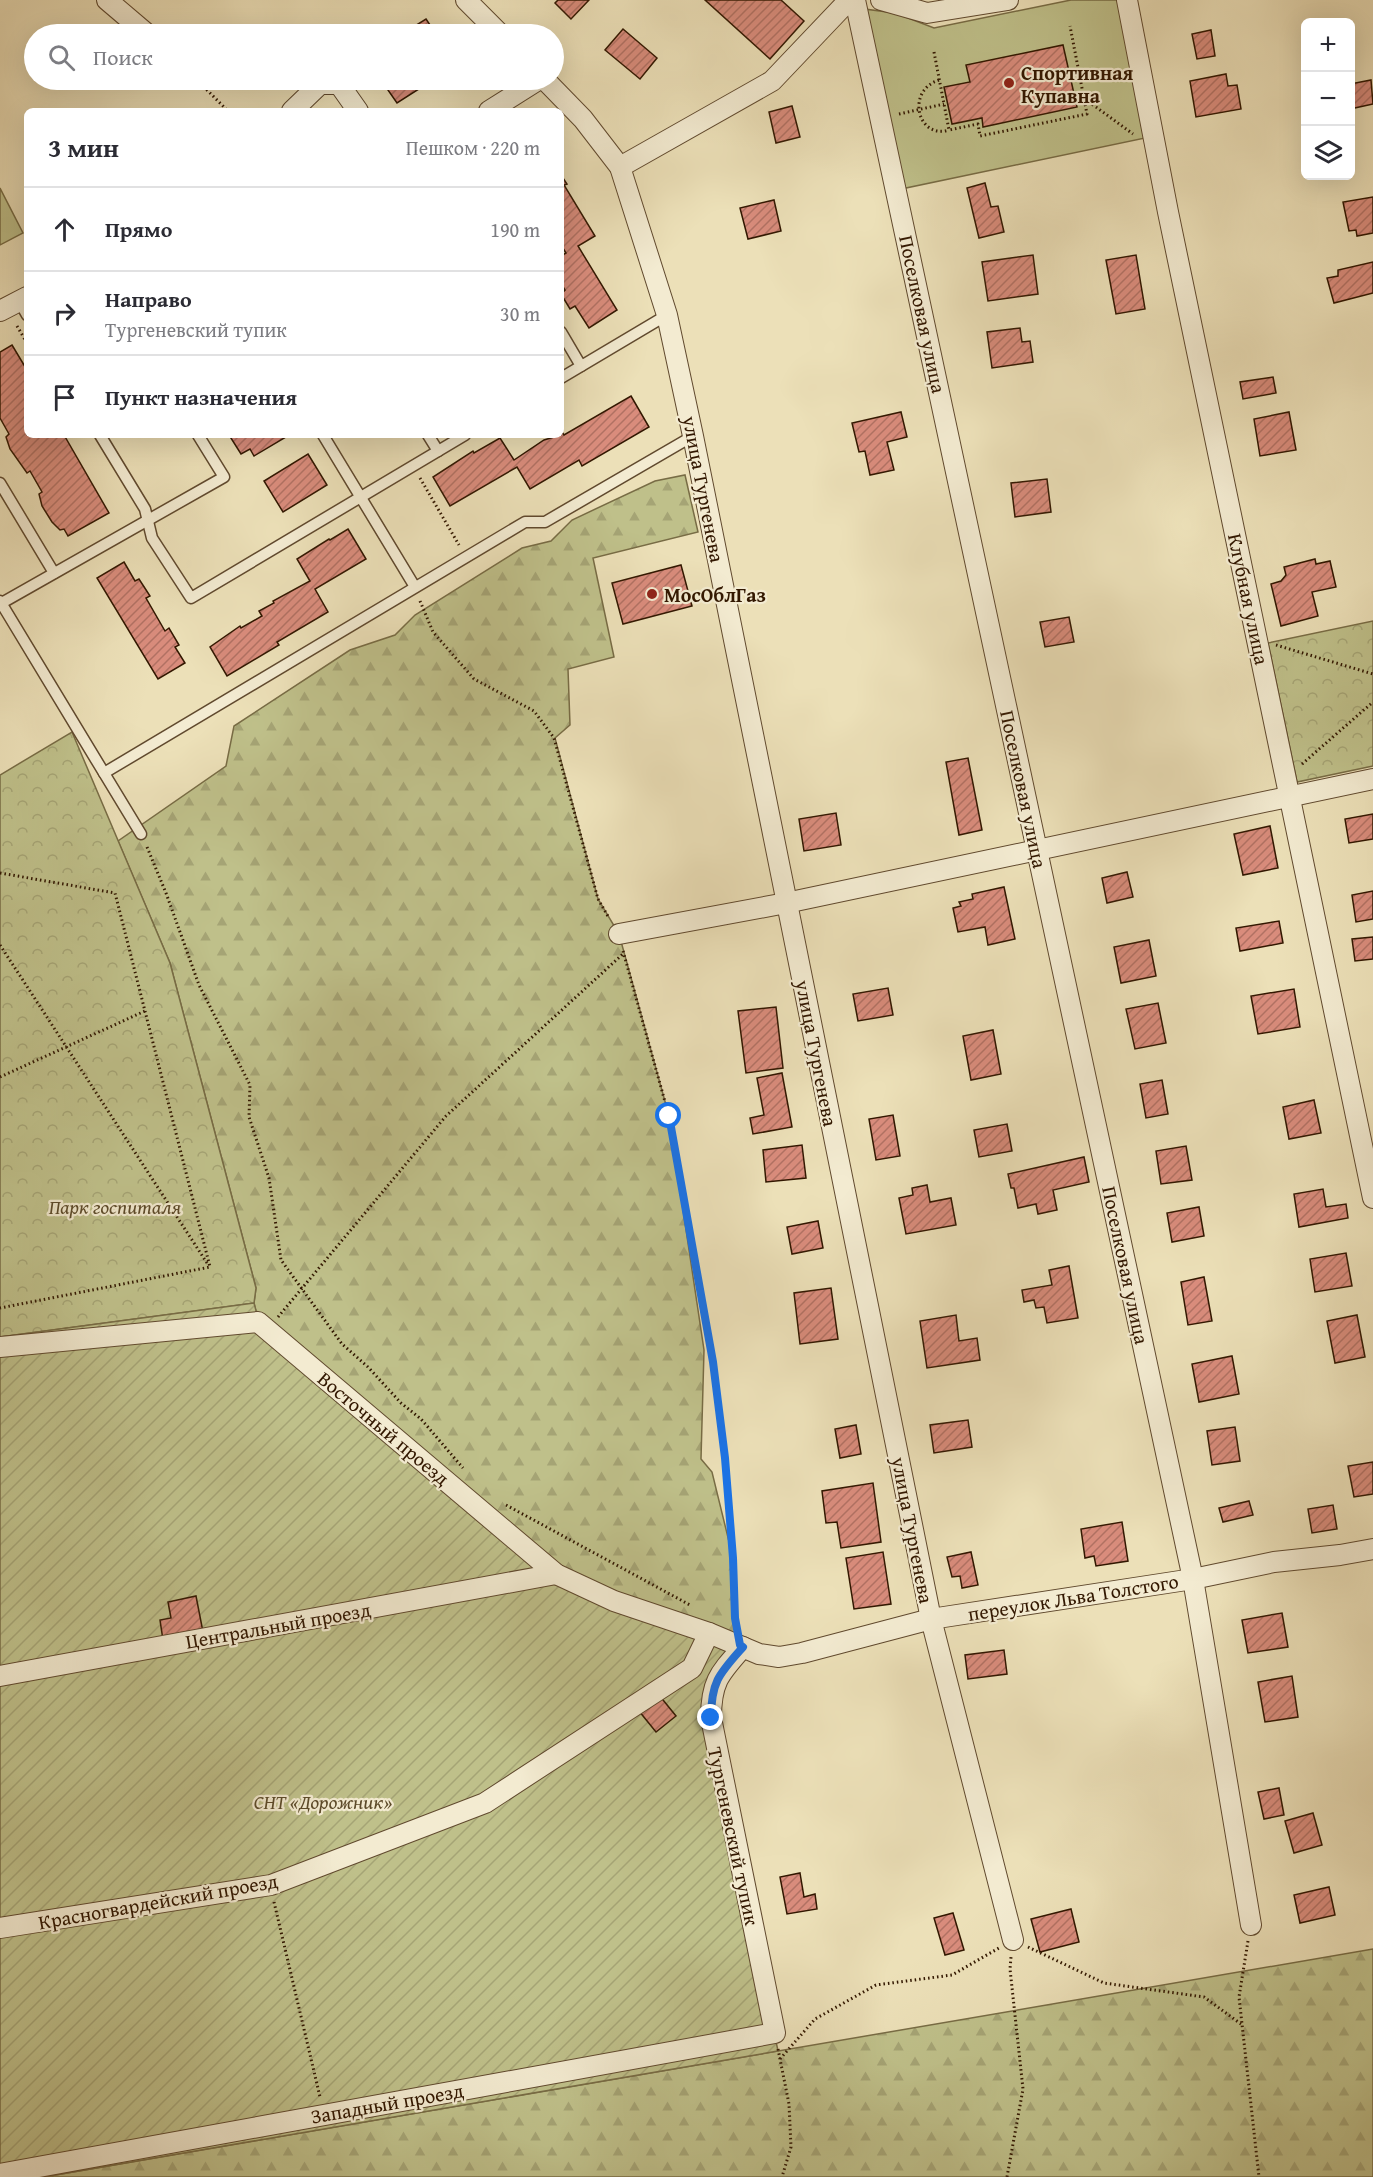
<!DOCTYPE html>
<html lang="ru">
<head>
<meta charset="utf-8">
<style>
	:root { --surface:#fff; --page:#f2f2f3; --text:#2b2b33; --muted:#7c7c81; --line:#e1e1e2 }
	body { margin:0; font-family:"Gentium Book Plus",serif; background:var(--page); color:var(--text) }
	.controls { position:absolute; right:18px; top:18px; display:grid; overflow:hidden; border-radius:9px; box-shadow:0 6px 24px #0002 }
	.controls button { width:54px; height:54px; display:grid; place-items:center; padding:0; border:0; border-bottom:2px solid var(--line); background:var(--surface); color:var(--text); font:30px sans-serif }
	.stop { position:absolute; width:18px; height:18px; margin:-14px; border:4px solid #1a73e8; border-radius:50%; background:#fff }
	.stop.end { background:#1a73e8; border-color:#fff; box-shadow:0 2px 6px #0008 }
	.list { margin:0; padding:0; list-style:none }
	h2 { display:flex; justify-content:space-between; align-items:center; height:78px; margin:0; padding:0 24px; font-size:26px }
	h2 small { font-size:20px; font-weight:400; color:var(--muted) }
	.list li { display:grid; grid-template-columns:39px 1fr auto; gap:18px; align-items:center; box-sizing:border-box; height:84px; padding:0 24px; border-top:2px solid var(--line) }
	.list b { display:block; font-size:22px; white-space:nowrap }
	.list p { margin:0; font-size:20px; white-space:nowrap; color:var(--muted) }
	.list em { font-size:20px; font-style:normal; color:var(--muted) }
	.icon { flex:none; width:33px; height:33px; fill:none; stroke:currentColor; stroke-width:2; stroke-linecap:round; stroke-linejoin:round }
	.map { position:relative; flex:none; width:1373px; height:2177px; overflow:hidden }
	.search { position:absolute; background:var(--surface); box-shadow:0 6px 24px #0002; left:24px; top:24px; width:540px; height:66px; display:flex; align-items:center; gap:15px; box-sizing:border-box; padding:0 21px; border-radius:33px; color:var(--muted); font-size:22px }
	.panel { position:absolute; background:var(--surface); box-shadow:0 6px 24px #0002; left:24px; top:108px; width:540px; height:330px; border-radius:9px }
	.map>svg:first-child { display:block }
	.forest { fill:url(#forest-firs); stroke:#786c45; stroke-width:1.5 }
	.park { fill:url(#park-crowns); stroke:#786c45; stroke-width:1.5 }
	.garden { fill:url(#garden-furrows); stroke:#786c45; stroke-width:1.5 }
	.pitch { fill:#bfc08a; stroke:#786c45; stroke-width:1.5 }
	.building { fill:url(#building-hatch); stroke:#321700; stroke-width:1.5 }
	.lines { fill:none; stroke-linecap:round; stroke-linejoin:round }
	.lane-casing { stroke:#60492e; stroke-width:13 }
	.street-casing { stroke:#60492e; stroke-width:22 }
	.path { stroke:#321700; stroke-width:3; stroke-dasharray:1.5 3; stroke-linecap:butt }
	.lane { stroke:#f3ebd1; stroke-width:10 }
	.street { stroke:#f3ebd1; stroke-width:20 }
	.route { stroke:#1a73e8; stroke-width:8 }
	.poi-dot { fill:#8f2418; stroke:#f3ebd1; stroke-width:2 }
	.labels { text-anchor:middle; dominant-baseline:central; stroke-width:4.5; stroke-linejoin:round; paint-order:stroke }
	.poi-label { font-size:20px; font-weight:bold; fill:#321700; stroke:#f3ebd1; text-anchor:start }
	.street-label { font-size:20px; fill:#321700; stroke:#f3ebd1 }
	.park-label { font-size:20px; font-style:italic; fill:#5c4a29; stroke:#f3ebd1 }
</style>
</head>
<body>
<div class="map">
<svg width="1373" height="2177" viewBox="0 0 1373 2177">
	<defs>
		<pattern id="forest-firs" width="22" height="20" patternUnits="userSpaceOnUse" patternTransform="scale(1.5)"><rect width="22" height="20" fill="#bfc08a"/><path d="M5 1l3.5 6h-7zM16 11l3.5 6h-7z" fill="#a5a475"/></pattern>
		<pattern id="park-crowns" width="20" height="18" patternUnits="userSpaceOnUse" patternTransform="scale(1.5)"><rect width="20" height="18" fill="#bfc08a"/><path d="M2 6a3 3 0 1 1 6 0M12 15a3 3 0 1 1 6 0" fill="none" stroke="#a5a475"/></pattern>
		<pattern id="garden-furrows" width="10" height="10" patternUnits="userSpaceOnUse" patternTransform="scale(1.5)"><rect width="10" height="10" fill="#bfc08a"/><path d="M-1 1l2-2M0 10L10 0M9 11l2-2" fill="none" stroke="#a5a475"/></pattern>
		<pattern id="building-hatch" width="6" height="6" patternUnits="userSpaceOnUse" patternTransform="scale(1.5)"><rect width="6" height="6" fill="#d98c7c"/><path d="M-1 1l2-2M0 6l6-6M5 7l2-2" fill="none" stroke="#b17163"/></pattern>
	</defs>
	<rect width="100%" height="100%" fill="#ece0b8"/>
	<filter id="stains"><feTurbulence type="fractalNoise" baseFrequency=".00333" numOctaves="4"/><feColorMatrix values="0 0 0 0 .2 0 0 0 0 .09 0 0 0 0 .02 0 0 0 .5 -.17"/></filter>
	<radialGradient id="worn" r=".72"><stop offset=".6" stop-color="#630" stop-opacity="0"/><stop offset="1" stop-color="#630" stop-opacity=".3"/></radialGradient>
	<g class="forest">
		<path d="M685 475 698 532 593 558 614 657 568 669 570 725 555 738 598 899 619 934 669 1116 704 1350 701 1459 712 1472 733 1558 735 1618 740 1645 556 1574 258 1322 254 1303 256 1288 170 963 118 841 226 766 234 726 350 650 395 635 415 615 522 548 551 541 572 520 655 481Z"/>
		<path d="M1373 1949V2177H44Z"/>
	</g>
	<g class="park">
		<path d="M1373 621V766L1297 782 1268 643Z"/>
		<path d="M72 732 170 963 256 1288 254 1303 0 1337V775Z"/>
	</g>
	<path class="garden" d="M254 1303 259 1322 556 1574 743 1647 720 1673 713 1734 778 2051 44 2177H0V1337Z"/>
	<g class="pitch">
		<path d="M1071 0H1122L1150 137 901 189 864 9 895 13 934 28Z"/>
		<path d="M0 188 23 233 0 245Z"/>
	</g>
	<g class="building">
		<path d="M558 0H589L571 19 555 3Z"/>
		<path d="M705 0H781L804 21 770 59Z"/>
		<path d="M426 19 436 34H402Z"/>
		<path d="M623 29 657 58 640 79 605 50Z"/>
		<path d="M1211 30 1215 56 1197 59 1192 34Z"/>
		<path d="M1063 45 1077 107 983 127 982 118 952 124 944 87 970 82 966 65Z"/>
		<path d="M1226 74 1228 86 1237 85 1241 109 1196 117 1190 81Z"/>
		<path d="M381 80H433L397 103Z"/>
		<path d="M1371 80 1373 104 1350 109V84Z"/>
		<path d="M792 106 800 137 776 143 769 112Z"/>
		<path d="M561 175 567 184 564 185 595 236 578 246 617 310 589 328 575 306 570 309 561 294 565 290 561 283V256L566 253 561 245Z"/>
		<path d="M985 183 991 207 998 206 1004 232 979 238 967 188Z"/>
		<path d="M1373 197V233L1357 236 1356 230 1349 231 1343 202Z"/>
		<path d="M774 200 781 231 748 239 740 208Z"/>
		<path d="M1033 255 1038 294 988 301 982 262Z"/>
		<path d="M1136 255 1145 309 1116 314 1106 260Z"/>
		<path d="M1373 262V293L1334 303 1327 278 1338 276V270Z"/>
		<path d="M1020 328 1022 342 1030 341 1033 362 992 368 987 332Z"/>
		<path d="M12 345 27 370V435H64L109 513 68 536 64 529 60 530 52 522 42 506 39 494 42 492 30 471 27 473 10 449 6 437 9 434 0 418V352Z"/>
		<path d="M1273 377 1276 393 1243 399 1240 382Z"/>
		<path d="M631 396 649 427 582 466 579 460 530 489 517 467 450 506 433 477 473 451 474 453 500 438 514 460 544 440 561 435 562 432 564 435Z"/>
		<path d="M901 412 907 437 887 442 894 470 870 475 865 451 859 452 852 423Z"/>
		<path d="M1289 412 1296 450 1260 456 1254 419Z"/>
		<path d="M229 435H285L286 437 254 456 250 449 241 454Z"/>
		<path d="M308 454 327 485 283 512 264 481Z"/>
		<path d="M1047 479 1051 512 1015 517 1011 483Z"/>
		<path d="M348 529 366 559 315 589 328 612 277 642 279 645 227 676 210 647 240 626 241 628 262 616 259 611 274 603 273 601 310 581 297 559 329 539 330 540Z"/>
		<path d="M1315 559 1316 564 1330 561 1336 587 1312 592 1318 616 1281 626 1271 584 1281 581 1286 575 1284 567Z"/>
		<path d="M124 562 135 581 139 579 150 596 146 598 165 631 169 628 179 645 175 647 185 663 158 679 97 578Z"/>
		<path d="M681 565 692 606 623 624 612 583Z"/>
		<path d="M1069 617 1074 642 1045 647 1040 622Z"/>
		<path d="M968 758 982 830 959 835 946 762Z"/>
		<path d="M836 813 841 845 804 851 799 819Z"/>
		<path d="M1373 814V839L1349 843 1345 819Z"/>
		<path d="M1270 826 1278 868 1243 875 1234 834Z"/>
		<path d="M1127 872 1133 897 1107 903 1102 878Z"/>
		<path d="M1004 887 1015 939 988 945 985 927 958 932 953 908 961 906 959 902 973 899 972 894Z"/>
		<path d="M1373 891V919L1356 922 1352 895Z"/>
		<path d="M1279 921 1283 943 1240 951 1236 928Z"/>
		<path d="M1373 937V959L1355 961 1352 939Z"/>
		<path d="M1149 940 1156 976 1121 983 1114 947Z"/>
		<path d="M888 988 893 1015 858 1021 853 994Z"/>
		<path d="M1294 989 1300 1027 1258 1034 1251 996Z"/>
		<path d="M1158 1003 1166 1043 1135 1049 1126 1009Z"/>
		<path d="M776 1007 783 1068 746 1073 738 1011Z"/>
		<path d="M993 1030 1001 1074 971 1080 963 1036Z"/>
		<path d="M782 1073 792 1127 753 1134 750 1118 764 1115 757 1078Z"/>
		<path d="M1162 1080 1168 1114 1146 1118 1140 1084Z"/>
		<path d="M1314 1100 1321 1133 1289 1139 1283 1107Z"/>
		<path d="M893 1115 900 1156 876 1160 869 1119Z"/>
		<path d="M1007 1124 1012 1151 979 1157 974 1130Z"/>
		<path d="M802 1145 806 1178 766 1182 763 1150Z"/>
		<path d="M1186 1146 1192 1180 1161 1184 1156 1151Z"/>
		<path d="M1084 1157 1089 1182 1053 1190 1057 1210 1038 1214 1036 1204 1018 1208 1014 1188H1011L1008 1174Z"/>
		<path d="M927 1185 930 1202 951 1198 956 1225 906 1234 899 1198 913 1195 912 1188Z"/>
		<path d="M1323 1189 1326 1207 1346 1204 1348 1218 1299 1227 1294 1194Z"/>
		<path d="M1199 1207 1204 1236 1172 1242 1167 1213Z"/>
		<path d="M818 1221 823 1248 792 1254 787 1227Z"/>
		<path d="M1346 1253 1352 1286 1315 1292 1310 1259Z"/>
		<path d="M1069 1266 1078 1318 1047 1323 1044 1307 1036 1308 1034 1300 1024 1302 1022 1290 1052 1285 1049 1270Z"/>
		<path d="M1204 1277 1212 1321 1188 1325 1181 1282Z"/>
		<path d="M831 1288 838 1339 800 1344 794 1293Z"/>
		<path d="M956 1315 959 1341 977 1338 980 1360 927 1368 920 1321Z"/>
		<path d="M1357 1315 1365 1357 1335 1363 1327 1321Z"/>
		<path d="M1232 1356 1239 1394 1199 1402 1192 1364Z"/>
		<path d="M968 1420 972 1447 934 1453 930 1425Z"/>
		<path d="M856 1425 861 1454 840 1458 835 1429Z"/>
		<path d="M1235 1427 1240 1461 1212 1465 1207 1431Z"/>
		<path d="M1373 1462V1494L1354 1497 1348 1466Z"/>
		<path d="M873 1483 881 1542 841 1548 837 1522 826 1523 822 1491Z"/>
		<path d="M1249 1501 1253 1515 1223 1522 1219 1508Z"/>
		<path d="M1333 1505 1337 1529 1312 1533 1308 1509Z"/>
		<path d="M1122 1522 1128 1561 1096 1566 1094 1556 1085 1558 1081 1529Z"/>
		<path d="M883 1552 891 1604 854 1609 846 1558Z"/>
		<path d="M971 1552 978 1585 962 1588 960 1576 952 1577 947 1557Z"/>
		<path d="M196 1596 203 1632 163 1640 160 1620 171 1618 168 1602Z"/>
		<path d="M1282 1613 1288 1647 1248 1653 1242 1620Z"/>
		<path d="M1004 1650 1007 1674 968 1679 965 1655Z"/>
		<path d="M1292 1676 1298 1717 1265 1722 1258 1682Z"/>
		<path d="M659 1695 676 1716 656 1732 639 1711Z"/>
		<path d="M1279 1788 1284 1815 1264 1819 1258 1792Z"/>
		<path d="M1313 1813 1322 1845 1294 1853 1285 1821Z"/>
		<path d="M800 1873 804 1897 815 1894 817 1909 787 1914 780 1877Z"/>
		<path d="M1329 1887 1335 1915 1300 1923 1294 1895Z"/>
		<path d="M1071 1909 1079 1942 1040 1952 1031 1919Z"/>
		<path d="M953 1913 964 1950 945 1955 934 1918Z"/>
	</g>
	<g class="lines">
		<defs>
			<g id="lane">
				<path d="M19 301 27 315"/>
				<path d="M561 332 581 366"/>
				<path d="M561 378 667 315"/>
				<path d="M100 435 145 509 152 538 191 598 465 435"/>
				<path d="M323 435 415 587"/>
				<path d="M428 435 438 451"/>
				<path d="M0 483 54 573"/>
				<path d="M0 601 104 773 525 522H545L693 436"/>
				<path d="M0 604 224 477 198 435"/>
				<path d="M104 773 141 834"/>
			</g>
			<g id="street">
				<path d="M107 0 147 34"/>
				<path d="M466 0 500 34"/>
				<path d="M855 0 1193 1579 1251 1925"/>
				<path d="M881 0 927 13 1008 0"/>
				<path d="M1127 0 1168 212 1373 1198"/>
				<path d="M545 80 583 119 620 167 667 315 693 436 931 1619 1013 1940"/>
				<path d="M292 111 320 84H339L358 111"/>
				<path d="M489 111 538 80"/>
				<path d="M620 167 772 81 849 0"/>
				<path d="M0 311 27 297"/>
				<path d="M619 934 786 903 1373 779"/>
				<path d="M0 1347 258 1322 556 1574 614 1601 709 1633 759 1654 779 1657 802 1653 931 1619 1193 1579 1274 1562 1340 1555 1373 1549"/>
				<path d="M0 1676 556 1574"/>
				<path d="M0 1928 271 1885 485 1803 692 1668 709 1633"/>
				<path d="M0 2174 775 2033 711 1718C711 1681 720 1673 743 1647"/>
			</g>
		</defs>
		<use href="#lane" class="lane-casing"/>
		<use href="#street" class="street-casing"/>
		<g class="path">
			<path d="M934 52 949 130 978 124 980 136 1087 114 1070 26"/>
			<path d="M197 80 228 111"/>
			<path d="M939 80C905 91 918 140 949 130"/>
			<path d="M1085 99 1133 134"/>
			<path d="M899 114 944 104"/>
			<path d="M17 326 27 343"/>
			<path d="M420 478 459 545"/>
			<path d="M420 601 433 632 474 679 534 711 554 738 598 899 609 918"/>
			<path d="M1276 645 1373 674"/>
			<path d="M1302 764 1373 702"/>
			<path d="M147 847 166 893 199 985 250 1085 249 1117 269 1178 281 1260 342 1344 368 1367 401 1403 421 1419 463 1468"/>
			<path d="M0 873 115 893 210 1267 0 1308"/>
			<path d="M0 945 207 1263"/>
			<path d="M623 951 669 1116 713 1362 725 1458 733 1558 736 1623"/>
			<path d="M0 1077 145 1011"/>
			<path d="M278 1317 446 1116 624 953"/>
			<path d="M506 1505 690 1605"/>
			<path d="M274 1902 320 2097"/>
			<path d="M1248 1941 1239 1997 1259 2177"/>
			<path d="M1028 1947 1104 1983 1204 1997 1241 2024"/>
			<path d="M778 2049 789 2104 791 2147 782 2177"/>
			<path d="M780 2059 815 2019 876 1985 952 1975 999 1948"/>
			<path d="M1007 2177 1023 2089 1010 1969 1011 1957"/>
		</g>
		<use href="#lane" class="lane"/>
		<use href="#street" class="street"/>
	</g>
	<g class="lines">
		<path class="route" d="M669 1116 713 1362 725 1458 733 1558 735 1618 740 1645 743 1647C720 1673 711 1681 711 1718"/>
	</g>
	<g class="poi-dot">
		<circle cx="1009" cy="83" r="6"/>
		<circle cx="652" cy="594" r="6"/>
	</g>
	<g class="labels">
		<g class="poi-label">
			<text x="1021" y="72">Спортивная<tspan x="1021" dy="23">Купавна</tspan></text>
			<text x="664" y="594">МосОблГаз</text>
		</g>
		<g class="street-label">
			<text transform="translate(923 314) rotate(78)">Поселковая улица</text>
			<text transform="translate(704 489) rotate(79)">улица Тургенева</text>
			<text transform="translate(1249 599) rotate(78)">Клубная улица</text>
			<text transform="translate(1024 789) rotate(78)">Поселковая улица</text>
			<text transform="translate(817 1053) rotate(79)">улица Тургенева</text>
			<text transform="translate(1126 1265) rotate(78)">Поселковая улица</text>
			<text transform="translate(384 1428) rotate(40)">Восточный проезд</text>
			<text transform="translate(913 1530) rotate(79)">улица Тургенева</text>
			<text transform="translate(1073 1597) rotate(-9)">переулок Льва Толстого</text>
			<text transform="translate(278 1625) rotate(-10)">Центральный проезд</text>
			<text transform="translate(734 1836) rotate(78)">Тургеневский тупик</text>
			<text transform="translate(158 1901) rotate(-10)">Красногвардейский проезд</text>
			<text transform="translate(387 2103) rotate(-10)">Западный проезд</text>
		</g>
		<g class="park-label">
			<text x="115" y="1206">Парк госпиталя</text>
			<text x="323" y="1801">СНТ «Дорожник»</text>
		</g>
	</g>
	<rect width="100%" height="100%" filter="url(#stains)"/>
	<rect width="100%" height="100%" fill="url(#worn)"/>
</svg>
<div class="controls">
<button>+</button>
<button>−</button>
<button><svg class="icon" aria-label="layers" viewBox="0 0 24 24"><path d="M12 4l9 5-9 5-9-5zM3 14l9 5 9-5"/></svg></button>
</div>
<div class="stop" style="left:669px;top:1116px"></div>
<div class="stop end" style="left:711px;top:1718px"></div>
<div class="search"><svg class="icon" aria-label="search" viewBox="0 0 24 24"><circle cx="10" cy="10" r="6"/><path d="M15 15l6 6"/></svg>Поиск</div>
<section class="panel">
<h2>3 мин<small>Пешком · 220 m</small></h2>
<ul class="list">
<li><svg class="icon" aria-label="ahead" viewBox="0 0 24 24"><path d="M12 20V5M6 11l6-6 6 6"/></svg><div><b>Прямо</b></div><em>190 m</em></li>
<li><svg class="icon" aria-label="right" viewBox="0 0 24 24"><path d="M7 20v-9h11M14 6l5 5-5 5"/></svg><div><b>Направо</b><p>Тургеневский тупик</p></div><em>30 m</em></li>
<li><svg class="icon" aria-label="arrive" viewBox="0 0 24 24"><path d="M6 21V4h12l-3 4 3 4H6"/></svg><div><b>Пункт назначения</b></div></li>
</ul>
</section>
</div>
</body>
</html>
